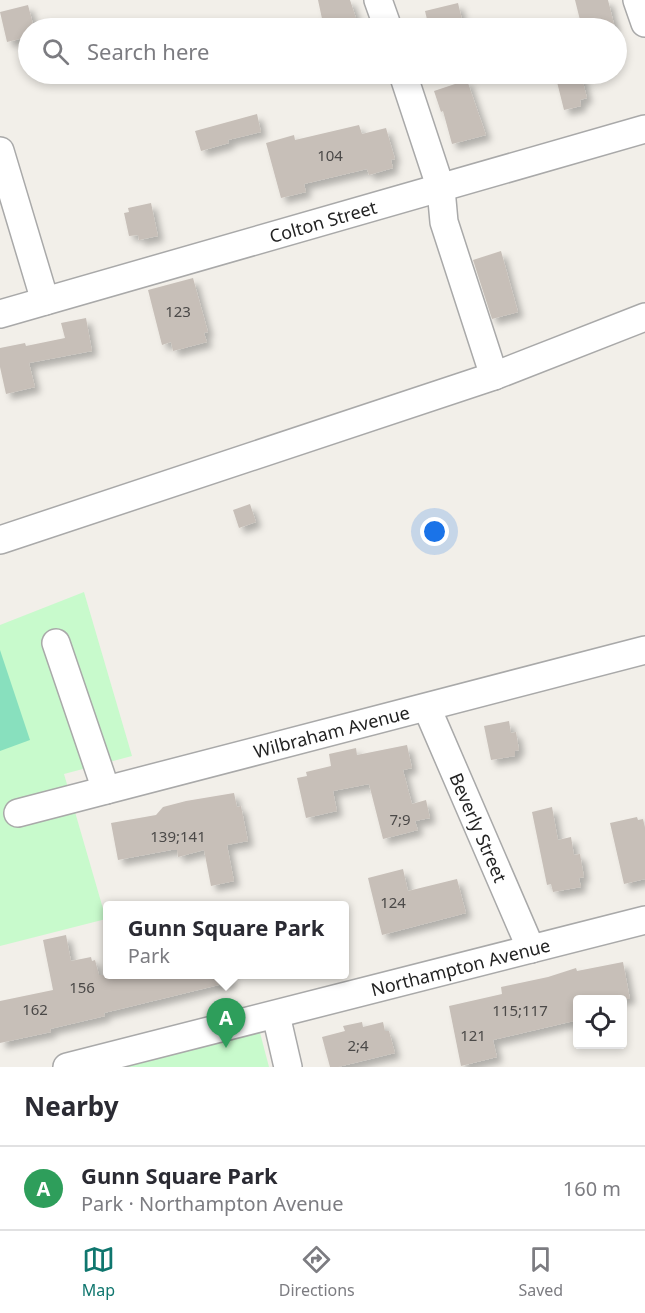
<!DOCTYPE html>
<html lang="en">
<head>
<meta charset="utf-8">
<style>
	:root { --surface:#fff; --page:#f2f2f3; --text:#2b2b33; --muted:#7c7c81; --line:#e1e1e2; --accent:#0f766e }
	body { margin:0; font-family:"Noto Sans",sans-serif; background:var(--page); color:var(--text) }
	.controls { position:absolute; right:18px; bottom:18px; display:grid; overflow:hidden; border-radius:6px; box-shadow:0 3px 9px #0003 }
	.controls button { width:54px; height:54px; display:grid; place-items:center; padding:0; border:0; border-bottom:2px solid var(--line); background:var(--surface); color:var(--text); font:30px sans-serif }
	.you { position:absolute; left:435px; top:532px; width:21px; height:21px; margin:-15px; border:4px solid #fff; border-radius:50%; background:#1a73e8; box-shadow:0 0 0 9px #1a73e833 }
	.badge { display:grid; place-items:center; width:39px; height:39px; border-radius:50%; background:var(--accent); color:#fff; font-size:20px; font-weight:700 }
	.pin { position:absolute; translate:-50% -50px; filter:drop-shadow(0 2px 3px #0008) }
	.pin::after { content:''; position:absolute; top:32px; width:21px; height:18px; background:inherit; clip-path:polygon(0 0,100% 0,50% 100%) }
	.popup { position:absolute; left:103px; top:901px; width:246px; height:78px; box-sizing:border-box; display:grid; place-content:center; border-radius:6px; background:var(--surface); filter:drop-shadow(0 2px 4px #0005); font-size:20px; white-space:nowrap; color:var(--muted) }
	.popup b { font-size:22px; color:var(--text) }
	.popup::after { content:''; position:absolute; left:50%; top:100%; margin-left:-12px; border:12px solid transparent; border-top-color:var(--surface) }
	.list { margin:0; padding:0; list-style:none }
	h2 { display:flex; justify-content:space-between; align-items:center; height:78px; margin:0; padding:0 24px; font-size:26px }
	h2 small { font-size:20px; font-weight:400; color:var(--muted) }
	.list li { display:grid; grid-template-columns:39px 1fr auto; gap:18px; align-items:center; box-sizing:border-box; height:84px; padding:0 24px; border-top:2px solid var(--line) }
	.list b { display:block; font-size:22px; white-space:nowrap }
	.list p { margin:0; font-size:20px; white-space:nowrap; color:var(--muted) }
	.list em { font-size:20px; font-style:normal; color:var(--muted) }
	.icon { flex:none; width:33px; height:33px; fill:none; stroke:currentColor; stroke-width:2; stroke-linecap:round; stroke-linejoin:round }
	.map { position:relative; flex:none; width:645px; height:1067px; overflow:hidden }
	.search { position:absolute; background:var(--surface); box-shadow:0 3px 9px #0003; left:18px; right:18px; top:18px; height:66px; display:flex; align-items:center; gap:15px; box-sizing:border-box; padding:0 21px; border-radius:33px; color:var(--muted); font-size:22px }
	.sheet { height:162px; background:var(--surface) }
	nav { display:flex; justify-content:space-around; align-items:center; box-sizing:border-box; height:84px; border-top:2px solid var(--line); background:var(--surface); font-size:16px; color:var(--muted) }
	nav a { display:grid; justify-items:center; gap:3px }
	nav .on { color:var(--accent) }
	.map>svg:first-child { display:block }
	.park { fill:#c8facc }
	.pitch { fill:#88e0be }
	.building { fill:#c7bfb8; filter:url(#shadow) }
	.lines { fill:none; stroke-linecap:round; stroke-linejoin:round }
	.minor-casing { stroke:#a9a9a9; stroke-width:30 }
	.minor { stroke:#fff; stroke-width:27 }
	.labels { text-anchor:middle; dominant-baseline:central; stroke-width:4.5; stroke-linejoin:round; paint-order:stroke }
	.number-label { font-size:15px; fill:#4b4948 }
	.street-label { font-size:18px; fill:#222; stroke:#fff }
</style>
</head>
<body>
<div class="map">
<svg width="645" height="1067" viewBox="0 0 645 1067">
	<defs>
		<filter id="shadow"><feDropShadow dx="5.5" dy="5.5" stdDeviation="3" flood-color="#0004"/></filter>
	</defs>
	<rect width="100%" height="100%" fill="#f2efe9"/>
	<g class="park">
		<path d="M84 592 132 756 64 774 106 919 0 946V625Z"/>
		<path d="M259 1029 269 1067H115Z"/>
	</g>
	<path class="pitch" d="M0 650 30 740 0 751Z"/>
	<g class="building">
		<path d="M318 0H350L357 21 353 22 355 28H324Z"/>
		<path d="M575 0H608L615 28H582Z"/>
		<path d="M458 3 463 24 444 28H429L425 11Z"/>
		<path d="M28 5 34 28H28V37L7 42 0 12Z"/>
		<path d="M555 74H581L587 98 580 100 581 106 564 110Z"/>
		<path d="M467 80 486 135 452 144 443 111 441 112 434 91Z"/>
		<path d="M257 114 261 132 228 140 229 143 201 151 195 131Z"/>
		<path d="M359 125 362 134 386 128 395 159 391 160 393 168 369 175 367 169 304 184 306 192 281 198 266 143 294 135 295 140Z"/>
		<path d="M151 203 158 236 139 240 138 235 129 236 124 213 129 212 128 208Z"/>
		<path d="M501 251 518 312 492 319 473 260Z"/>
		<path d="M193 278 208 332 204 333 207 342 173 351 171 342 162 345 148 290Z"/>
		<path d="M86 318 92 351 29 363 35 387 6 394 0 367V348L25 343 26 346 65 338 61 323Z"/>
		<path d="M250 504 256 522 239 528 233 510Z"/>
		<path d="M509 721 511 733 516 732 519 750 515 751V756L491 760 484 726Z"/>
		<path d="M407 745 412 768 403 770 412 804 426 800 430 818 415 821 418 830 383 839 369 784 333 791 337 811 306 818 297 778 307 776 306 772 331 766 329 754 356 748 357 755Z"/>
		<path d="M234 793 237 807 241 806 248 841 227 845 234 881 211 886 204 850 178 857 177 850H171L118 860 111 823 156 815 163 807 186 801Z"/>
		<path d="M552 807 558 840 571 837 574 855 580 854 584 877 579 878 581 887 553 892 551 884 547 885 532 812Z"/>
		<path d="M637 817 638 820 643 819 645 828V879L624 884 610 823Z"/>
		<path d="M403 869 408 891 457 879 466 913 382 935 368 878Z"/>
		<path d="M66 935 71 961 91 957 92 961 95 960 99 975H230L231 982 104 1013 105 1016 50 1029 51 1032 0 1043V1001L53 990 43 940Z"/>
		<path d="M623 962 630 999H578V1020L493 1040 497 1057 461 1066 449 1006 502 994 501 987 548 977 576 968 577 971Z"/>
		<path d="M362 1022 363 1027 383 1022 385 1031H389L395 1053 338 1067H330L322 1037 345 1031 343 1026Z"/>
	</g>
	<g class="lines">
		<defs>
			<g id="minor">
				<path d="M378 0 388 28"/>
				<path d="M637 0 645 23"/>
				<path d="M403 74 441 189 444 222 494 376"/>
				<path d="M0 151 45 301"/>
				<path id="s1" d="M0 314 645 129"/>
				<path d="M0 540 494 376 645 317"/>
				<path d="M56 643 106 790"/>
				<path id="s2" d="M427 708 531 949"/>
				<path id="s3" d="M18 813 645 650"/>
				<path d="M276 1015 288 1067"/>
				<path id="s4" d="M67 1067 645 920"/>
			</g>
		</defs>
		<use href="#minor" class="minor-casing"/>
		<use href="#minor" class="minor"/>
	</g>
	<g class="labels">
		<g class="number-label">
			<text x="330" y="155">104</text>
			<text x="178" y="311">123</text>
			<text x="400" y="819">7;9</text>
			<text x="178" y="836">139;141</text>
			<text x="393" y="902">124</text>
			<text x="82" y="987">156</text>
			<text x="35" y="1009">162</text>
			<text x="520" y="1010">115;117</text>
			<text x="473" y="1035">121</text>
			<text x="358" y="1045">2;4</text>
		</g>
		<g class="street-label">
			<text stroke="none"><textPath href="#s1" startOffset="336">Colton Street</textPath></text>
			<text stroke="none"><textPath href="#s3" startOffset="324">Wilbraham Avenue</textPath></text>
			<text stroke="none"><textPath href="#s2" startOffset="130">Beverly Street</textPath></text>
			<text stroke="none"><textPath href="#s4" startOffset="406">Northampton Avenue</textPath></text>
		</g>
	</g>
</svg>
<div class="controls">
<button><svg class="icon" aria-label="locate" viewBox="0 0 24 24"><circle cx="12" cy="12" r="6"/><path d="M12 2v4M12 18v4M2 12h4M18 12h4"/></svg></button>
</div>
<div class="you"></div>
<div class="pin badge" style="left:226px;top:1048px;background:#2e9e5b">A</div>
<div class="popup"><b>Gunn Square Park</b>Park</div>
<div class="search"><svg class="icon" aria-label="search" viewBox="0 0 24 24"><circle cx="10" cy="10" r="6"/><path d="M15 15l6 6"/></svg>Search here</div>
</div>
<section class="sheet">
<h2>Nearby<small></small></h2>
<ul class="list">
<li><span class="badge" style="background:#2e9e5b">A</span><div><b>Gunn Square Park</b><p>Park · Northampton Avenue</p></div><em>160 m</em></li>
</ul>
</section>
<nav>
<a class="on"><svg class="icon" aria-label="map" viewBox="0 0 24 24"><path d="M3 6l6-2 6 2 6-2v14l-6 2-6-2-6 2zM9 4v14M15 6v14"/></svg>Map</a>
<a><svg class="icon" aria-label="directions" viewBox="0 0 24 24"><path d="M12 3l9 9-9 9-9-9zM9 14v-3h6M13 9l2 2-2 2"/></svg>Directions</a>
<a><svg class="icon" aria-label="saved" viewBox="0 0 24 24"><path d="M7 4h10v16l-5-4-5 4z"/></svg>Saved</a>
</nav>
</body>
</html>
